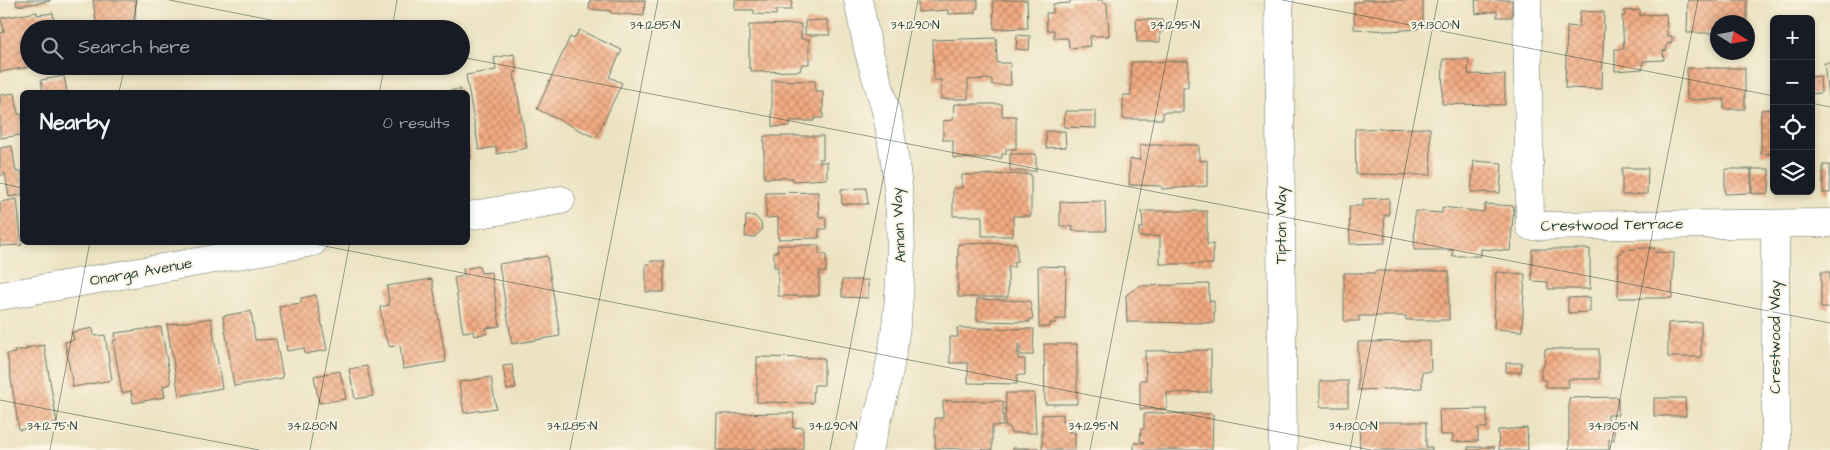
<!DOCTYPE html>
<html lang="en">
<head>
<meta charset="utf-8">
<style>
	:root { --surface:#171b24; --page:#20242c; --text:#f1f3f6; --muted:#9ea1a6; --line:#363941 }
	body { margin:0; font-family:"Architects Daughter",sans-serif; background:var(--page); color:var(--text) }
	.controls { position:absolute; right:15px; top:15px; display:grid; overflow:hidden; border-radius:8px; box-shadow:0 2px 8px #0003 }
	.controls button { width:45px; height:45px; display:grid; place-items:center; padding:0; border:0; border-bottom:1px solid var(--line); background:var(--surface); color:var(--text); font:25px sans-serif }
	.compass { position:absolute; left:1710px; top:15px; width:45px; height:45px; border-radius:50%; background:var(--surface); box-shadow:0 2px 8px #0003; rotate:101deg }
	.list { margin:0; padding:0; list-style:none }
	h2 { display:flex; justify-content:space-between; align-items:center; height:65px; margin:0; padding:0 20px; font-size:21px }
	h2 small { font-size:16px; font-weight:400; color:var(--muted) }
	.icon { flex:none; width:28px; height:28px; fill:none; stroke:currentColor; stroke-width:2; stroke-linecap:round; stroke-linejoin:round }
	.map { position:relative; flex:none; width:1830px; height:450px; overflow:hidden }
	.search { position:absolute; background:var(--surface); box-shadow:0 2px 8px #0003; left:20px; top:20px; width:450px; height:55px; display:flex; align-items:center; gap:12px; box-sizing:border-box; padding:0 18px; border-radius:28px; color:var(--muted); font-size:19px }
	.panel { position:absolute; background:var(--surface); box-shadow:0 2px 8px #0003; left:20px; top:90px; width:450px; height:155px; border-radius:8px }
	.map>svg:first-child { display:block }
	.building { fill:url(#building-cross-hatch) }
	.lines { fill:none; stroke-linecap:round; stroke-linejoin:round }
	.minor-casing { stroke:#677766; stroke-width:29 }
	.minor { stroke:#fff; stroke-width:28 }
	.ticks { fill:none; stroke:#1f3d34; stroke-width:1; stroke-opacity:0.45 }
	.labels { text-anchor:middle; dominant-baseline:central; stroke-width:4; stroke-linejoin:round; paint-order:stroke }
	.street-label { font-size:15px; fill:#1f3d34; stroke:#fcf5e5 }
	.ticks-label { font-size:12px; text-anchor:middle; fill:#1f3d34; stroke:#fcf5e5; stroke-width:4; stroke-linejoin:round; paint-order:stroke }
</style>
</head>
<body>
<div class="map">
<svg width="1830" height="450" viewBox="0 0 1830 450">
	<defs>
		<pattern id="building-cross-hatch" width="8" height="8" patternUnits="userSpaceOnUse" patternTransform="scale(1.25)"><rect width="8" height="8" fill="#f3ab82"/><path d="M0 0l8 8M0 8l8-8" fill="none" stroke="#c48c6b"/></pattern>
	</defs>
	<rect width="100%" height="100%" fill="#fcf5e5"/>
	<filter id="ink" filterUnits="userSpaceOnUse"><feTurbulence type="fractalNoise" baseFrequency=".02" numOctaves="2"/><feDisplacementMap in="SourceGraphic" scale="10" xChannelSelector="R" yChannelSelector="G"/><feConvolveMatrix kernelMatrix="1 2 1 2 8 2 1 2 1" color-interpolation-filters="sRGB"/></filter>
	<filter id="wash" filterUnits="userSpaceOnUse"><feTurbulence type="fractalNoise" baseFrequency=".0096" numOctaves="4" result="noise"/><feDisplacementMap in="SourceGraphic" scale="20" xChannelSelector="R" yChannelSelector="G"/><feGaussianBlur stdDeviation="1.12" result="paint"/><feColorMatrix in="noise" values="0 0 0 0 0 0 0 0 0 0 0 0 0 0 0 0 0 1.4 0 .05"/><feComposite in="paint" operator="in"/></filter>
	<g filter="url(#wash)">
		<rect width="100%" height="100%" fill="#ece3c2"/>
		<g id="blocks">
			<g class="building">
				<path d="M16 0H50V1L17 6Z"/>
				<path d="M93 0H136L135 22 126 23V26L97 29Z"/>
				<path d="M590 0H645L644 16 611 13V11L589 9Z"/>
				<path d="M735 0H792L791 10H776V15L754 14V10H735Z"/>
				<path d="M918 0H978V8L975 9V13L948 14V10L918 12Z"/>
				<path d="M993 0H1027L1028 28 994 29Z"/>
				<path d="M1070 0H1103V3H1107L1109 36H1090L1091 46 1069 48 1068 38H1054V30H1047L1046 13H1053V4L1070 3Z"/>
				<path d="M1362 0H1423V25L1418 26V29L1390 31 1354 29V2H1362Z"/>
				<path d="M1475 0H1512V17H1497V11L1476 14Z"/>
				<path d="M1688 0H1747V22H1718V39H1713V33H1687Z"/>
				<path d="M1640 10V15L1666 14 1667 36H1672V43L1667 44V50L1663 51 1664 60 1643 61V69L1615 71V49H1624L1622 16H1625L1624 11Z"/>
				<path d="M1580 11 1604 12 1602 89 1565 88 1567 26 1579 27Z"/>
				<path d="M37 12V15L53 13 55 29H29V67L0 72V33L4 32 1 18Z"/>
				<path d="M1136 19 1163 20V32L1160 31V42H1137Z"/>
				<path d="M827 20 830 35H805V21Z"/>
				<path d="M801 24V39H809V64H802L800 71 752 72 751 68H749V25Z"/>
				<path d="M579 30 622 50 609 77 622 83 596 138 537 109 570 37 574 39Z"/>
				<path d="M1017 35 1030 36 1029 50 1016 49Z"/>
				<path d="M996 38 997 63H1010L1011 85H992V79L968 80V99H941V80H934L933 40Z"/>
				<path d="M514 54 517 72 514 73 527 148 497 154 496 147 479 150 466 75 496 70 494 58Z"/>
				<path d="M1443 59H1469L1468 74 1505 75V105L1442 104Z"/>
				<path d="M1188 61V87H1183V112H1163V119H1123V95H1131V62Z"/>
				<path d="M1824 63H1830V97H1828Z"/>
				<path d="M1687 68H1745V109H1724V99L1687 100Z"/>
				<path d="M64 76 67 92H43L41 80Z"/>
				<path d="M1820 76 1821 93 1811 94V77Z"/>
				<path d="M772 80 815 81V91H823V118H815L814 121H790V126L772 127Z"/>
				<path d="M460 89 461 92H448V91Z"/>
				<path d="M15 93 18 114H22V131L21 135 0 138V95Z"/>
				<path d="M954 104H1002V116H1016V149H1006V154H1002V158H953V140H943V121L953 120Z"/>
				<path d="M1774 109V154H1761V110Z"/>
				<path d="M1065 111H1096V128L1064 127Z"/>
				<path d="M1430 128 1431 175 1356 174 1355 129Z"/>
				<path d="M1046 131H1065L1066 147 1046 148Z"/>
				<path d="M764 136H823V159H819V162H827V179L793 181V178H764Z"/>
				<path d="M469 140 471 159H468V140Z"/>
				<path d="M1140 145H1199V161L1207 160V186L1162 189V186L1129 185 1130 159 1140 160Z"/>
				<path d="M12 146 16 172 22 171V195L9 197 5 173 0 176V148Z"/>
				<rect x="1010" y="154" width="26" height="17"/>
				<path d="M1474 161 1502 163 1500 193 1471 192Z"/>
				<rect x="1823" y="165" width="7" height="28"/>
				<path d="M1622 168H1648L1647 194 1622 195Z"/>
				<path d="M1725 169H1751V193L1725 194Z"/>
				<path d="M1752 169H1769V193L1752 194Z"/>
				<path d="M1031 174V216H1013V236H982V216H953V188H962V175Z"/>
				<path d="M866 188 868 204H842L841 189Z"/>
				<path d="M818 192 819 217H826V229H819V238L778 239V217L766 218V193Z"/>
				<path d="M1389 198V215H1384L1385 243 1350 244 1349 206H1363V199Z"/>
				<path d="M17 199 22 245 0 246V202Z"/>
				<path d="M1105 201 1106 231H1072L1073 226H1060V202Z"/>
				<path d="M1485 204 1514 206 1510 251 1481 249V256H1452L1453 250H1414L1415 211 1442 213V207L1484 212Z"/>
				<path d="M1142 211H1207V244H1213V264H1160V236L1139 237V228H1143Z"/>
				<path d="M746 216H755L761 223 762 230 755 237H745Z"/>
				<path d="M1014 243 1017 245V262H1014V267H1008V297H958V244Z"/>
				<path d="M777 245H819V254H826V272H819V296H778V267H774V252H778Z"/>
				<path d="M1642 248H1655L1654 252 1674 253 1672 298H1618L1619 253H1622V250Z"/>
				<path d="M1532 249H1590V289H1548V282L1532 281Z"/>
				<path d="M547 256 560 336 512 344 499 264Z"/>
				<path d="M651 261H664V292H646V264H650Z"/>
				<path d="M479 266 481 273 491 272 500 326 486 328 487 333 474 336 473 331 463 332 454 278 464 276 463 269Z"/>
				<path d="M1038 266 1066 267 1065 319H1056V323H1050V327H1039Z"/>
				<path d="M1375 271H1449V320H1406V316H1359V321H1344V273H1375Z"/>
				<path d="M1496 272 1525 274 1522 331 1494 329Z"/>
				<rect x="1821" y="272" width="9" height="36"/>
				<path d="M432 279 446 362 403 369 400 345 390 347 384 333 380 307 389 305 387 286Z"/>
				<path d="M842 280H868V298L842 297Z"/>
				<path d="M1209 284V301H1214V323L1127 322 1126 295 1139 286Z"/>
				<path d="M316 295 327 350 305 354 304 348 287 351 279 306 301 303V298Z"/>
				<path d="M1590 297V312L1568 313V298Z"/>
				<path d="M977 299 1030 301 1033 319H1030V322L977 321Z"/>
				<path d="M251 311 255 340 276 339 283 378 234 386 223 316Z"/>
				<path d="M211 318 222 388 179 396 167 325Z"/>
				<path d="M1701 322V357H1668V323Z"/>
				<path d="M161 327 171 384 163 386 165 397 133 403 131 391 122 393 113 341 116 340 115 333Z"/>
				<path d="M93 328 94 336 105 335 112 380 73 387 65 342 74 340 72 332Z"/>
				<path d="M957 328 1034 329 1033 355H1020V344H1018V359H1025V375H1017V384L968 383V363H950V337H958Z"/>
				<path d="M1430 341 1431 372H1422V388L1358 390V342Z"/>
				<path d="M1044 344H1077V404H1045Z"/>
				<path d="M44 345 57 423 19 430 7 354 15 353 14 350H27L26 348Z"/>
				<path d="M1545 349H1599V379H1568L1569 387H1546V380H1541V366H1544Z"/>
				<path d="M1211 350V392L1167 393V409H1140V380H1146L1145 351Z"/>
				<path d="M757 357 824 358V385H814L813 403 757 402Z"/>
				<path d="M1506 363H1522L1521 372H1506Z"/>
				<path d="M512 365 516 388 507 390 503 366Z"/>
				<path d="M367 366 373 396 355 399 349 369Z"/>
				<path d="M340 371 346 399 319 403 314 376Z"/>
				<path d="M491 377 496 408 464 413 459 382Z"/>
				<rect x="1320" y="381" width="28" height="26"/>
				<path d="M1006 393H1034L1036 433H1010V427H1005Z"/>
				<path d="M1618 397V415H1608V428H1614V440L1609 439V450H1569V398Z"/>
				<path d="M1654 398H1685L1686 416H1654Z"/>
				<path d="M943 401H1003V426H992V450L935 448V418H943Z"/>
				<path d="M1487 409V428H1478V441L1452 442 1453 435H1440L1439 410Z"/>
				<path d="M794 413 793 428 803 427V450H716L717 414Z"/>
				<path d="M1156 413 1213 414 1212 450H1134V443H1144L1143 441H1140L1141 429H1144V414Z"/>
				<path d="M1063 414V421H1069V432H1075V450H1042V415Z"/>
				<path d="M1359 422H1426V447H1432V450H1360Z"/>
				<path d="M1527 428 1528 450H1499L1498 430Z"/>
				<rect x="1468" y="447" width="26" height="3"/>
				<rect x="1013" y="448" width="25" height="2"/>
			</g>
		</g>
	</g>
	<g filter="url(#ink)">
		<use href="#blocks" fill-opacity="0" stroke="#677766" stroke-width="1"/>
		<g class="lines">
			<defs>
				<g id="minor">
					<path d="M858 0C862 18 865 37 870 56 876 78 885 102 889 125 910 234 903 345 868 450"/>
					<path d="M1279 0 1283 450"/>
					<path d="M1527 0 1530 226 1830 223"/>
					<path d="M468 216 561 200"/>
					<path d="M1775 224 1776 450"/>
					<path d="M0 296 313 242"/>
				</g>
			</defs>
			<use href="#minor" class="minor-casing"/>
			<use href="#minor" class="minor"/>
		</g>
	</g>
	<path class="ticks" d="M169 0 317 29M1282 0 1774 96M132 29 137 0M392 29 397 0M461 57 1830 323M119 92 125 66M379 92 385 66M1811 103 1830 107M0 183 22 188M304 242 1371 450M0 400 259 450M50 450 90 242M310 450 350 242M570 450 658 0M830 450 918 0M1090 450 1178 0M1350 450 1438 0M1610 450 1698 0"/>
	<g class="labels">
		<g class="street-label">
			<text transform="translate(899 225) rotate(-93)">Annan Way</text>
			<text transform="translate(1281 225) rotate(-90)">Tipton Way</text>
			<text transform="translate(1612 225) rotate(-1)">Crestwood Terrace</text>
			<text transform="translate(141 272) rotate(-10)">Onarga Avenue</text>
			<text transform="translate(1775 337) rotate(-90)">Crestwood Way</text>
		</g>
	</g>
	<g class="ticks-label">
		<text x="655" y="29">34.1285°N</text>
		<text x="915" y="29">34.1290°N</text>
		<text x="1175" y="29">34.1295°N</text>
		<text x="1435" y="29">34.1300°N</text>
		<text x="52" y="430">34.1275°N</text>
		<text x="312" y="430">34.1280°N</text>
		<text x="572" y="430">34.1285°N</text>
		<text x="833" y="430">34.1290°N</text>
		<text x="1093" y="430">34.1295°N</text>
		<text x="1353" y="430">34.1300°N</text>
		<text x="1613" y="430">34.1305°N</text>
	</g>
</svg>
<div class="controls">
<button>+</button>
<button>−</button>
<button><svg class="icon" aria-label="locate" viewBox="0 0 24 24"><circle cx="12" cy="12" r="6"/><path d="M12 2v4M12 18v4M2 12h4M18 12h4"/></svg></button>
<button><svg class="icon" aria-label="layers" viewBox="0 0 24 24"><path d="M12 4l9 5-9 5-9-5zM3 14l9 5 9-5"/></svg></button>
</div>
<svg class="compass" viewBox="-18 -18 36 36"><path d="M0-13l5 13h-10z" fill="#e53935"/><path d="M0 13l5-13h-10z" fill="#9ea1a6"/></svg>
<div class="search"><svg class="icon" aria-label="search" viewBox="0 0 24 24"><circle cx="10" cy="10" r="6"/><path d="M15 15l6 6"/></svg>Search here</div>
<section class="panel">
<h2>Nearby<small>0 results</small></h2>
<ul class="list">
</ul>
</section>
</div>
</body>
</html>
